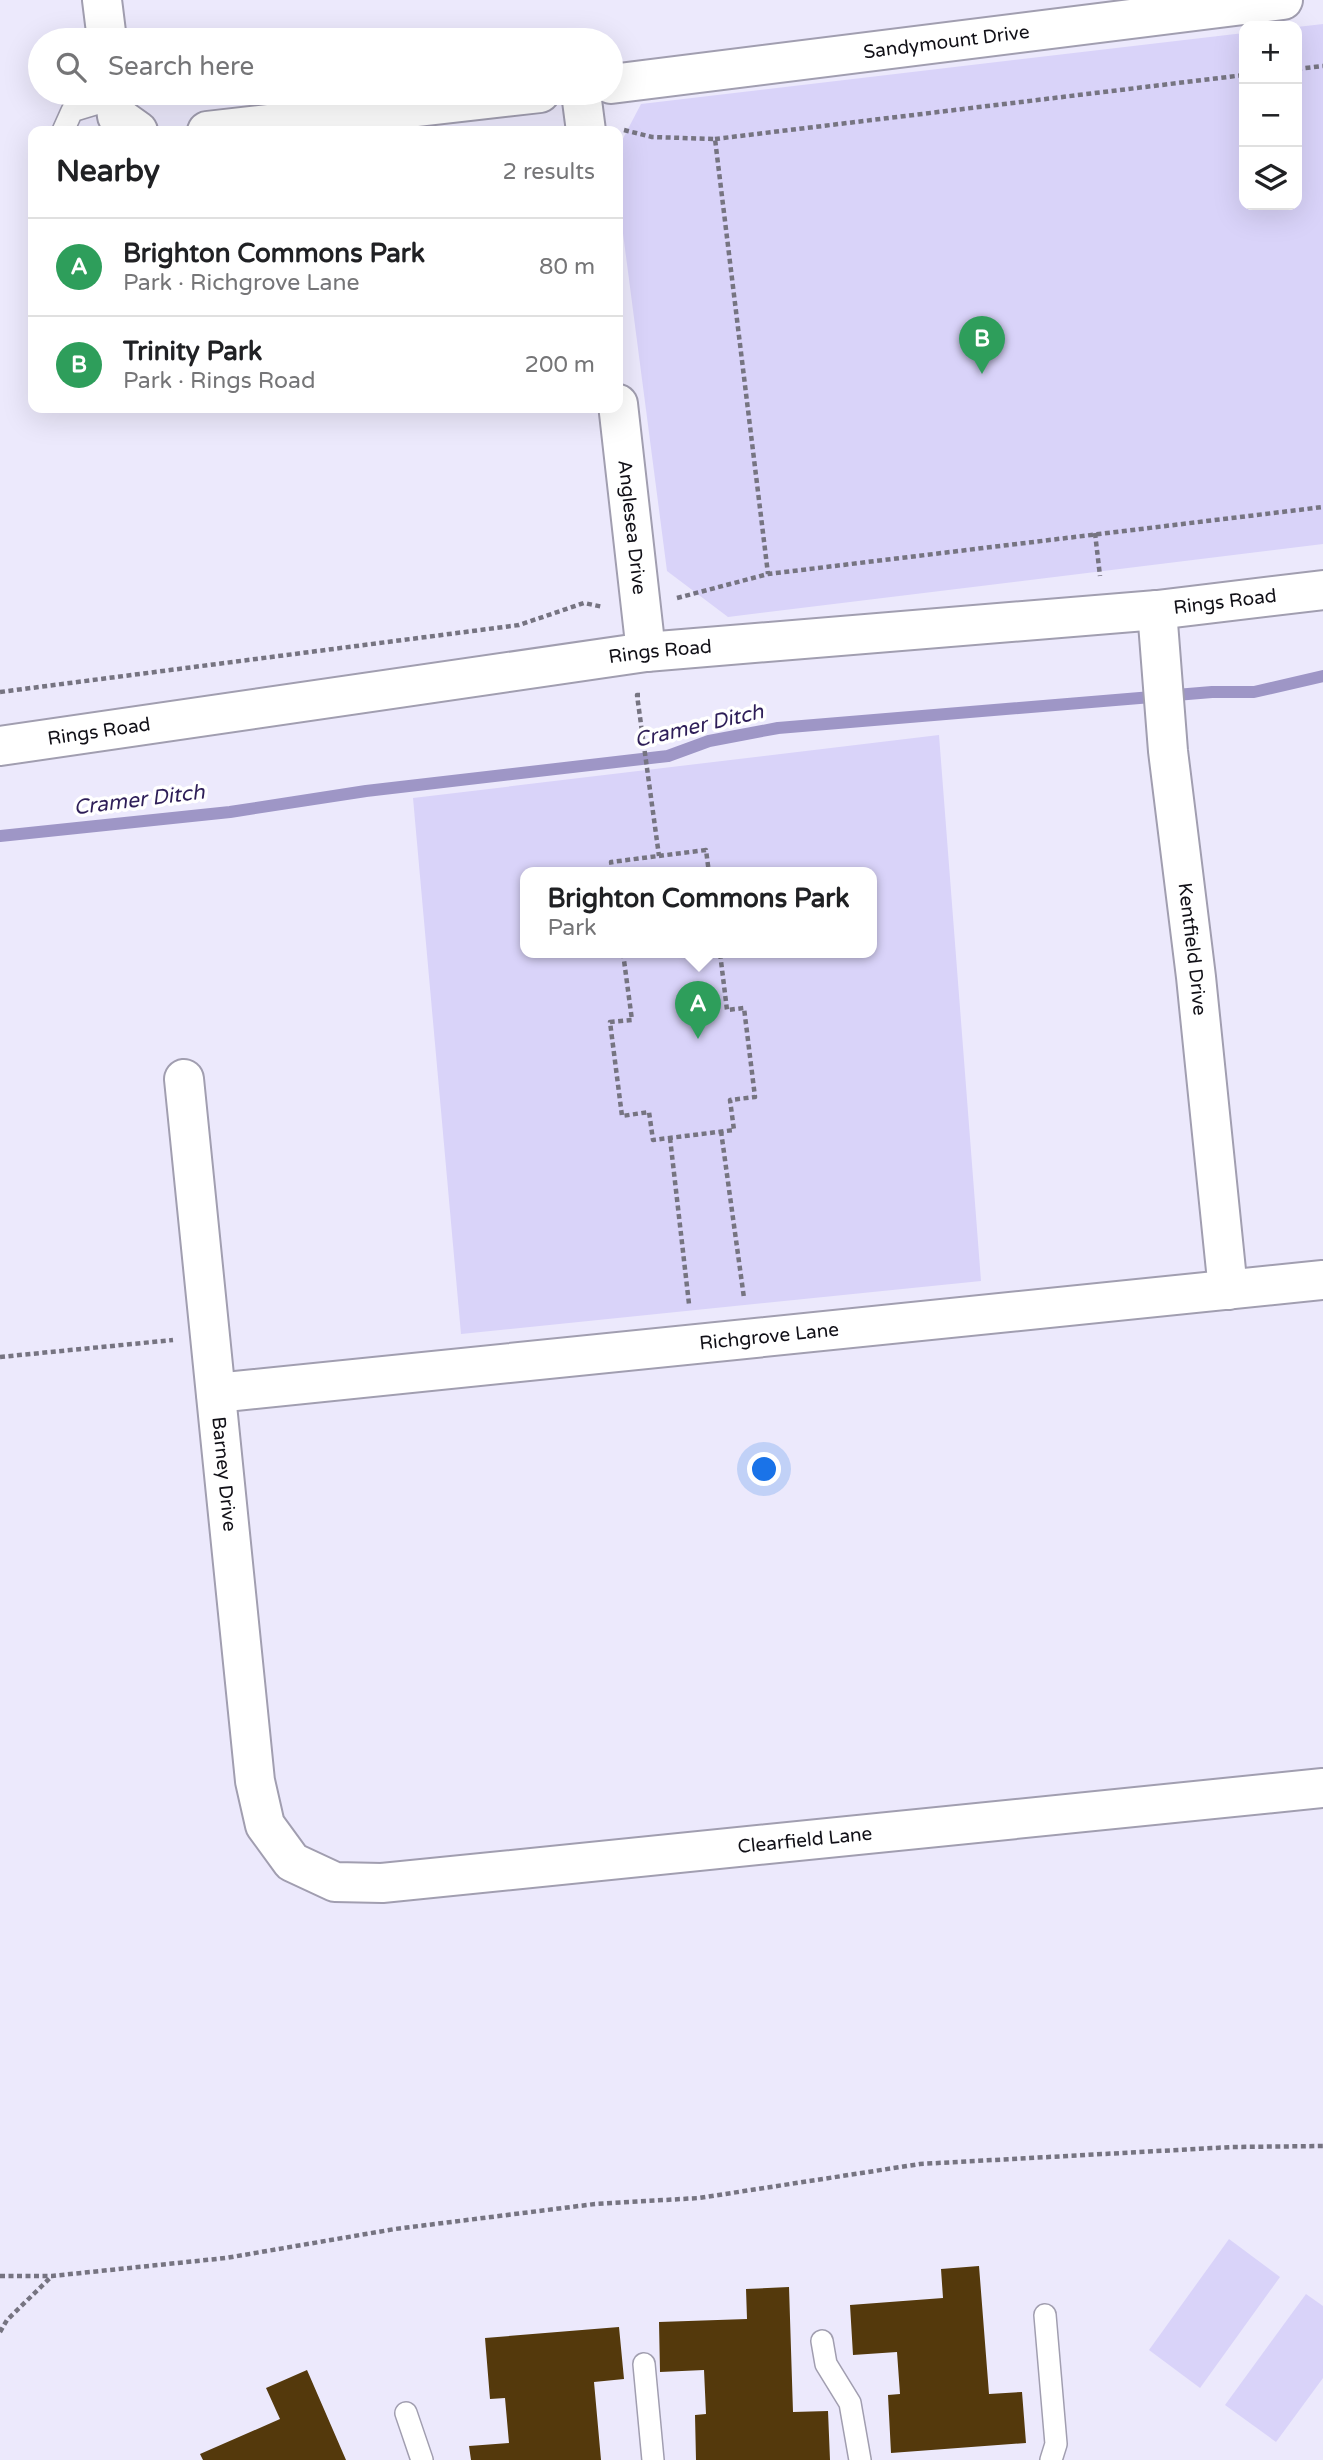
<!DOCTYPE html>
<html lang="en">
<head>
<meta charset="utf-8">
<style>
	:root { --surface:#fff; --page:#f6f6f6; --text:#202124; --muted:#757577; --line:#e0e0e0; --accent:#1a73e8 }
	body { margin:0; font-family:"Varela Round",sans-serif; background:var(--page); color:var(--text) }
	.controls { position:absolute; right:21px; top:21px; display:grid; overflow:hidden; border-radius:14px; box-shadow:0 7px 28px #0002 }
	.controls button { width:63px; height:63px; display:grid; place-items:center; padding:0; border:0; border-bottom:2px solid var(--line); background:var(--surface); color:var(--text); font:35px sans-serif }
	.you { position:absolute; left:765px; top:1470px; width:24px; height:24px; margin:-18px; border:5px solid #fff; border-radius:50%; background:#1a73e8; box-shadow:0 0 0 10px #1a73e833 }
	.badge { display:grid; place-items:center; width:46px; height:46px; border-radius:50%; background:var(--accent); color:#fff; font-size:23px; font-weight:700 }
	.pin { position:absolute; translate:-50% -58px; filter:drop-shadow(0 2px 4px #0008) }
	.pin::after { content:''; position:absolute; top:37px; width:24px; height:21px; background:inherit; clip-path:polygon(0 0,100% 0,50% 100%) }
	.popup { position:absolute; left:520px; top:867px; width:357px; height:91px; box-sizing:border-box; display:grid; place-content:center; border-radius:14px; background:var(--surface); filter:drop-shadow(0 2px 5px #0005); font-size:23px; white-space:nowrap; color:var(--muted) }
	.popup b { font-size:26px; color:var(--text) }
	.popup::after { content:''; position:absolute; left:50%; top:100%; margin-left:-14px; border:14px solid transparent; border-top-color:var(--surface) }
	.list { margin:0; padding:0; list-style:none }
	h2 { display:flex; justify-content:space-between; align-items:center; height:91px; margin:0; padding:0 28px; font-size:30px }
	h2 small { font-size:23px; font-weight:400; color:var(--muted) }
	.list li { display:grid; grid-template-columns:46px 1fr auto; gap:21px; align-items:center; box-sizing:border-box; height:98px; padding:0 28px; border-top:2px solid var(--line) }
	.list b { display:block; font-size:26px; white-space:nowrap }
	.list p { margin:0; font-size:23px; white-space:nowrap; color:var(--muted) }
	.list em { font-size:23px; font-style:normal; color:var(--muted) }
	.icon { flex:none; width:38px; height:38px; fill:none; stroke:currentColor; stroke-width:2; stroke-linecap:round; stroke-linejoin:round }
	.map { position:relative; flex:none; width:1323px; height:2460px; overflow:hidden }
	.search { position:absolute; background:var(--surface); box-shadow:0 7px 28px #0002; left:28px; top:28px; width:595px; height:77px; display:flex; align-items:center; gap:18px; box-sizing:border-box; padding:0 24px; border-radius:38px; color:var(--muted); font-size:26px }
	.panel { position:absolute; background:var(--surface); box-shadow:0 7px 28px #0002; left:28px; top:126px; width:595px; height:287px; border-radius:14px }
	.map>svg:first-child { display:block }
	.green { fill:#d9d3f9; fill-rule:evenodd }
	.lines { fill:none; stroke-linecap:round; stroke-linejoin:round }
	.stream { stroke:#9e96c6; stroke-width:12 }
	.building { fill:#54390c }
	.lane-casing { stroke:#a19eb0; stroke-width:24 }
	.street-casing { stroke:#a19eb0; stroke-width:42 }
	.secondary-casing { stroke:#a19eb0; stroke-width:42 }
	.path { stroke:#767481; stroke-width:4.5; stroke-dasharray:5 3.5; stroke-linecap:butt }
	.lane { stroke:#fff; stroke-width:21 }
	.street { stroke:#fff; stroke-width:38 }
	.secondary { stroke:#fff; stroke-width:38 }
	.labels { text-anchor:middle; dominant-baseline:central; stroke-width:7; stroke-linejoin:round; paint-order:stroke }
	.street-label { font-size:19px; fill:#111017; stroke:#fff }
	.water-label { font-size:21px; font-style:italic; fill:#2e1e58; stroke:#fff }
</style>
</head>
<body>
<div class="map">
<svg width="1323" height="2460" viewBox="0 0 1323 2460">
	<rect width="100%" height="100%" fill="#ece9fc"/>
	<g class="green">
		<path d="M1323 24V544L728 617 667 571 618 195V148L641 104 1244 33V205H1297V27Z"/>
		<path d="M939 735 981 1281 461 1334 413 798ZM525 873H871V953H525Z"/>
		<path d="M1229 2239 1280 2277 1200 2388 1149 2350Z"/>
		<path d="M1306 2294 1323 2306V2378L1276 2442 1225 2405Z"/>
	</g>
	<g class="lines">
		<path class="stream" d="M0 836 230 812 366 791 668 756 709 741 778 728 1212 692H1254L1323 676"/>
	</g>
	<g class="building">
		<path d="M979 2266 989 2394 1022 2392 1026 2443 891 2453 888 2395 900 2394 897 2352 853 2355 850 2305 943 2298 941 2269Z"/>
		<path d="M789 2287 793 2412 828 2411 830 2460H696L695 2415 706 2414 704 2370 660 2372 659 2322 747 2319 746 2289Z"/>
		<path d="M619 2327 624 2379 594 2382 601 2460H471L469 2446 509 2443 505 2398 490 2399 485 2338Z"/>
		<path d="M307 2370 346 2460H203L200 2454 280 2419 266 2388Z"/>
	</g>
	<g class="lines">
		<defs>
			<g id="lane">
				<path d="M63 131 72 111 115 98"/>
				<path d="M1045 2315 1056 2444 1051 2460"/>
				<path d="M822 2341 826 2364 850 2403 860 2460"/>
				<path d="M644 2364 653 2460"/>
				<path d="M406 2413 422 2460"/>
			</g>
			<g id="street">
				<path d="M102 0 107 40"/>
				<path id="s1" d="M611 84 1283 0"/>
				<path d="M114 93 117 116 138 131"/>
				<path d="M581 93 586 131"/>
				<path d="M207 131 540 93"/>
				<path id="s2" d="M618 404 646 652"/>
				<path id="s3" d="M1157 610 1168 751 1196 977 1228 1290"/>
				<path id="s4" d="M184 1079 255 1781 265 1825 292 1862 335 1882 382 1883 1323 1788"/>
				<path id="s5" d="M216 1393 1323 1280"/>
			</g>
			<g id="secondary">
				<path id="s6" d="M0 746 646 652 1157 610 1323 590"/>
			</g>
		</defs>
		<use href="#lane" class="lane-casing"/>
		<use href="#street" class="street-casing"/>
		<use href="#secondary" class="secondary-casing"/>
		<g class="path">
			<path d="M1297 69 1323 66"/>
			<path d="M624 130 652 137 715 139 768 574"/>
			<path d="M715 139 1244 75"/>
			<path d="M1095 533 1100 576"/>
			<path d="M677 598 768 574 1323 507"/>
			<path d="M0 692 519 625 584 603 603 607"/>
			<path d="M640 695H637L659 856"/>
			<path d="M613 873 611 862 706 850 709 873"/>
			<path d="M623 953 632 1020 610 1022 622 1116 649 1112 653 1140 734 1130 730 1100 755 1097 744 1008 727 1010 720 953"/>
			<path d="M721 1131 744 1298"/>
			<path d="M670 1138 689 1304"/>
			<path d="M0 1357 173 1340"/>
			<path d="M0 2276H52L226 2258 395 2229 595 2204 699 2198 920 2164 1232 2147 1323 2146"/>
			<path d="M0 2332 7 2320 51 2277"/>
		</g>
		<use href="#lane" class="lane"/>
		<use href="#street" class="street"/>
		<use href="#secondary" class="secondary"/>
	</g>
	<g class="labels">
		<g class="street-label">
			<text stroke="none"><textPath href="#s1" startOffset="338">Sandymount Drive</textPath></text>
			<text stroke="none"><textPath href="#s2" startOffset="124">Anglesea Drive</textPath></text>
			<text stroke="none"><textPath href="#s6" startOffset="1234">Rings Road</textPath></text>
			<text stroke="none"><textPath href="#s6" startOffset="667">Rings Road</textPath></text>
			<text stroke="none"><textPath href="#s6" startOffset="100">Rings Road</textPath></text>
			<text stroke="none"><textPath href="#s3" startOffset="341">Kentfield Drive</textPath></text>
			<text stroke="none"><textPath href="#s5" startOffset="556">Richgrove Lane</textPath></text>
			<text stroke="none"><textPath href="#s4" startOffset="397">Barney Drive</textPath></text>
			<text stroke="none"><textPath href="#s4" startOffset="1316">Clearfield Lane</textPath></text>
		</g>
		<g class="water-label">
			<text transform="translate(699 726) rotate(-13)">Cramer Ditch</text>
			<text transform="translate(139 800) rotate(-7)">Cramer Ditch</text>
		</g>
	</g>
</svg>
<div class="controls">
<button>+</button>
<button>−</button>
<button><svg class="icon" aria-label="layers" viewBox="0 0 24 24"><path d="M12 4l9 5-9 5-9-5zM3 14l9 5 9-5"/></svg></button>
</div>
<div class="you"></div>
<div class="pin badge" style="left:698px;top:1039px;background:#2e9e5b">A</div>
<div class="popup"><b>Brighton Commons Park</b>Park</div>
<div class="pin badge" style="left:982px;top:374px;background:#2e9e5b">B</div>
<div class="search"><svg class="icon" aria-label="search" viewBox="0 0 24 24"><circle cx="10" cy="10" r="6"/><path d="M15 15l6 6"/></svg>Search here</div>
<section class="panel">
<h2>Nearby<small>2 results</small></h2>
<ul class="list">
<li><span class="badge" style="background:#2e9e5b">A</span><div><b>Brighton Commons Park</b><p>Park · Richgrove Lane</p></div><em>80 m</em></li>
<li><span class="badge" style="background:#2e9e5b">B</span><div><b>Trinity Park</b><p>Park · Rings Road</p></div><em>200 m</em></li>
</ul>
</section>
</div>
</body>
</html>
